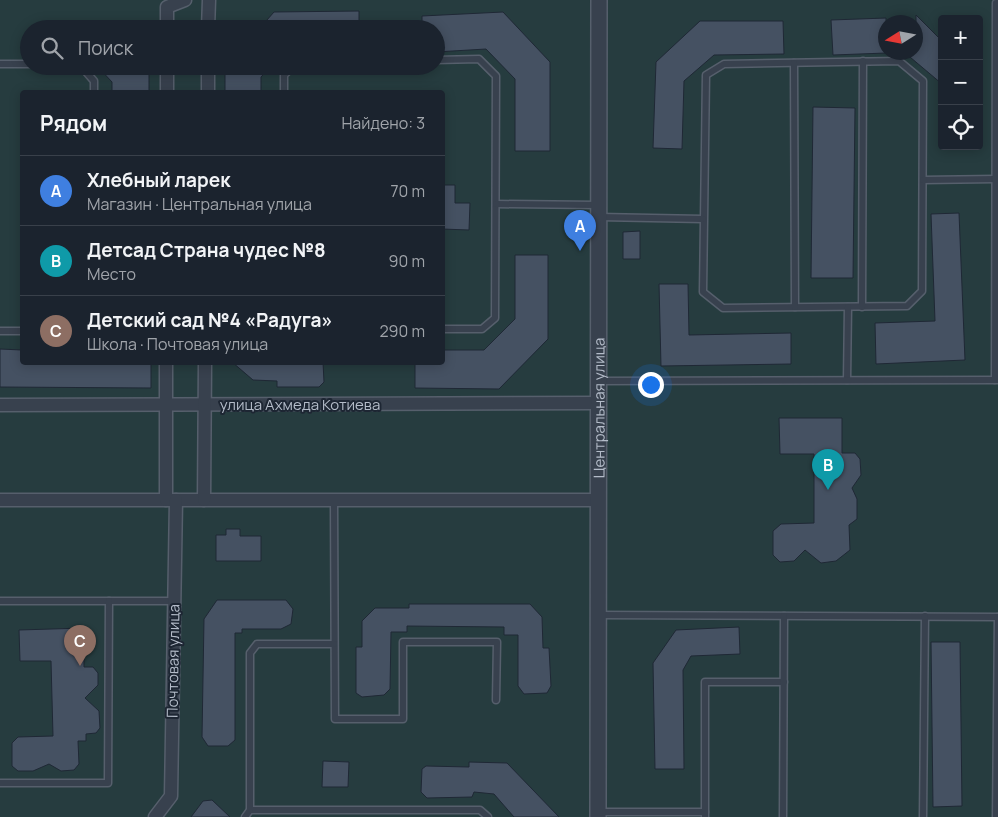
<!DOCTYPE html>
<html lang="ru">
<head>
<meta charset="utf-8">
<style>
	:root { --surface:#1b232e; --page:#282f3a; --text:#f1f3f6; --muted:#a0a4aa; --line:#39404a; --accent:#b45309 }
	body { margin:0; font-family:Manrope,sans-serif; background:var(--page); color:var(--text) }
	.controls { position:absolute; right:15px; top:15px; display:grid; overflow:hidden; border-radius:5px; box-shadow:0 2px 12px #0003 }
	.controls button { width:45px; height:45px; display:grid; place-items:center; padding:0; border:0; border-bottom:1px solid var(--line); background:var(--surface); color:var(--text); font:25px sans-serif }
	.compass { position:absolute; left:878px; top:15px; width:45px; height:45px; border-radius:50%; background:var(--surface); box-shadow:0 2px 12px #0003; rotate:259deg }
	.you { position:absolute; left:650px; top:384px; width:18px; height:18px; margin:-12px; border:4px solid #fff; border-radius:50%; background:#1a73e8; box-shadow:0 0 0 8px #1a73e833 }
	.badge { display:grid; place-items:center; width:32px; height:32px; border-radius:50%; background:var(--accent); color:#fff; font-size:16px; font-weight:700 }
	.pin { position:absolute; translate:-50% -41px; filter:drop-shadow(0 1px 2px #0008) }
	.pin::after { content:''; position:absolute; top:26px; width:18px; height:15px; background:inherit; clip-path:polygon(0 0,100% 0,50% 100%) }
	.list { margin:0; padding:0; list-style:none }
	h2 { display:flex; justify-content:space-between; align-items:center; height:65px; margin:0; padding:0 20px; font-size:21px }
	h2 small { font-size:16px; font-weight:400; color:var(--muted) }
	.list li { display:grid; grid-template-columns:32px 1fr auto; gap:15px; align-items:center; box-sizing:border-box; height:70px; padding:0 20px; border-top:1px solid var(--line) }
	.list b { display:block; font-size:19px; white-space:nowrap }
	.list p { margin:0; font-size:16px; white-space:nowrap; color:var(--muted) }
	.list em { font-size:16px; font-style:normal; color:var(--muted) }
	.icon { flex:none; width:28px; height:28px; fill:none; stroke:currentColor; stroke-width:2; stroke-linecap:round; stroke-linejoin:round }
	.map { position:relative; flex:none; width:998px; height:817px; overflow:hidden }
	.search { position:absolute; background:var(--surface); box-shadow:0 2px 12px #0003; left:20px; top:20px; width:425px; height:55px; display:flex; align-items:center; gap:12px; box-sizing:border-box; padding:0 18px; border-radius:28px; color:var(--muted); font-size:19px }
	.panel { position:absolute; background:var(--surface); box-shadow:0 2px 12px #0003; left:20px; top:90px; width:425px; height:275px; border-radius:5px }
	.map>svg:first-child { display:block }
	.green { fill:#263c3f; fill-rule:evenodd }
	.building { fill:#455162; stroke:#1f2835 }
	.lines { fill:none; stroke-linecap:round; stroke-linejoin:round }
	.service-casing { stroke:#565f6c; stroke-width:9 }
	.minor-casing { stroke:#565f6c; stroke-width:15 }
	.tertiary-casing { stroke:#565f6c; stroke-width:18 }
	.service { stroke:#38414e; stroke-width:6 }
	.minor { stroke:#38414e; stroke-width:12 }
	.tertiary { stroke:#38414e; stroke-width:15 }
	.labels { text-anchor:middle; dominant-baseline:central; stroke-width:4; stroke-linejoin:round; paint-order:stroke }
	.street-label { font-size:15px; fill:#b4bcc9; stroke:#1d2633 }
</style>
</head>
<body>
<div class="map">
<svg width="998" height="817" viewBox="0 0 998 817">
	<rect width="100%" height="100%" fill="#242f3e"/>
	<path class="green" d="M0 0H998V817H0ZM942 19H979V146H942ZM886 22H916V52H886ZM29 29H436V66H29ZM22 92H442V362H22Z"/>
	<g class="building">
		<path d="M359 11V29H259L274 12Z"/>
		<path d="M503 12 550 62V151H515V79L486 49 436 52V29H422V16Z"/>
		<path d="M916 15 942 41V84L904 52H916Z"/>
		<path d="M886 18V53L833 55 831 20Z"/>
		<path d="M700 21H783L784 54 714 55 684 81 682 149 653 148 656 62Z"/>
		<path d="M97 66H149V92H112V82Z"/>
		<path d="M225 66H271L261 77V92H225Z"/>
		<path d="M813 107 855 108 853 278H811Z"/>
		<path d="M442 185H455V203H470L469 230 442 229Z"/>
		<path d="M959 213 965 360 876 364 875 323 935 321 931 214Z"/>
		<path d="M640 231V259H623V232Z"/>
		<path d="M515 255H548V339L499 389 415 388V362H442V350H484L515 319Z"/>
		<path d="M659 284H688L689 335 791 333V364L661 366Z"/>
		<path d="M0 349 22 350V362H151V388L0 387Z"/>
		<path d="M232 362H323L324 382 319 387H277V381L253 380Z"/>
		<path d="M779 418H842V453H855L860 459 861 475 852 488 857 499V519L849 525 850 550 836 561 821 563 805 550 794 561 780 562 773 555V531L781 524 814 523V454H780Z"/>
		<path d="M226 529H240V536H261V561H216V535H226Z"/>
		<path d="M217 600H286L293 609 291 624 281 629H242V633H235V740L228 746H208L202 737 204 619Z"/>
		<path d="M409 604H530L542 617 543 648H549L551 686 547 693 524 694 518 686V635H504V627L407 626V632H391L390 689 384 695 362 697 356 693V647H362V621L375 608H409Z"/>
		<path d="M739 627 740 654 691 656 683 670 684 769H655L653 663 676 630Z"/>
		<path d="M84 628V667H93L98 673V685L85 698 99 711 100 728 96 733 86 734V741H78L79 764 74 770 61 771 49 764 33 771H18L12 766V743L18 737 53 736 51 661H20L19 630Z"/>
		<path d="M931 642H960L962 806 933 807Z"/>
		<path d="M323 761 349 762 348 787H322Z"/>
		<path d="M469 762 507 763 559 817H514L494 794 474 792 472 797 427 798 421 792 422 769 426 766 469 767Z"/>
		<path d="M212 800 230 817H191L203 801Z"/>
	</g>
	<g class="lines">
		<defs>
			<g id="service">
				<path d="M436 60 479 59 496 76 495 318 482 329H442"/>
				<path d="M899 61 923 81 922 291 907 306 723 308 703 292 706 75 724 64Z"/>
				<path d="M794 63 795 307"/>
				<path d="M0 64H29"/>
				<path d="M81 66 94 81V92"/>
				<path d="M284 92V75L294 66"/>
				<path d="M923 180 996 179"/>
				<path d="M496 204 598 205"/>
				<path d="M599 217 703 219"/>
				<path d="M862 307 863 61"/>
				<path d="M0 331H22"/>
				<path d="M847 380 848 307"/>
				<path d="M995 380 996 3H998"/>
				<path d="M599 381 998 380"/>
				<path d="M334 500 335 719H403V642H497L496 700"/>
				<path d="M0 601H174"/>
				<path d="M598 615 998 617"/>
				<path d="M0 783H108L109 601"/>
				<path d="M250 810H480L488 817"/>
				<path d="M598 812H705"/>
				<path d="M245 817 250 810V653L257 644H334"/>
				<path d="M705 817V682H784"/>
				<path d="M783 817 784 616"/>
				<path d="M923 817 925 616"/>
				<path d="M996 817 998 617"/>
			</g>
			<g id="minor">
				<path d="M167 29V7L185 0"/>
				<path d="M208 29 209 0"/>
				<path d="M167 92V66"/>
				<path d="M208 92V66"/>
				<path d="M0 405 599 403"/>
				<path d="M0 500H599"/>
				<path d="M166 500V362"/>
				<path d="M204 500 205 362"/>
				<path d="M155 817 171 796 176 500"/>
			</g>
			<g id="tertiary">
				<path id="s1" d="M598 817 599 0"/>
			</g>
		</defs>
		<use href="#service" class="service-casing"/>
		<use href="#minor" class="minor-casing"/>
		<use href="#tertiary" class="tertiary-casing"/>
		<use href="#service" class="service"/>
		<use href="#minor" class="minor"/>
		<use href="#tertiary" class="tertiary"/>
	</g>
	<g class="labels">
		<g class="street-label">
			<text x="300" y="404">улица Ахмеда Котиева</text>
			<text stroke="none"><textPath href="#s1" startOffset="409">Центральная улица</textPath></text>
			<text transform="translate(173 661) rotate(-89)">Почтовая улица</text>
		</g>
	</g>
</svg>
<div class="controls">
<button>+</button>
<button>−</button>
<button><svg class="icon" aria-label="locate" viewBox="0 0 24 24"><circle cx="12" cy="12" r="6"/><path d="M12 2v4M12 18v4M2 12h4M18 12h4"/></svg></button>
</div>
<svg class="compass" viewBox="-18 -18 36 36"><path d="M0-13l5 13h-10z" fill="#e53935"/><path d="M0 13l5-13h-10z" fill="#a0a4aa"/></svg>
<div class="you"></div>
<div class="pin badge" style="left:580px;top:251px;background:#3f7fe0">A</div>
<div class="pin badge" style="left:828px;top:490px;background:#0f9aa8">B</div>
<div class="pin badge" style="left:80px;top:666px;background:#8d6e63">C</div>
<div class="search"><svg class="icon" aria-label="search" viewBox="0 0 24 24"><circle cx="10" cy="10" r="6"/><path d="M15 15l6 6"/></svg>Поиск</div>
<section class="panel">
<h2>Рядом<small>Найдено: 3</small></h2>
<ul class="list">
<li><span class="badge" style="background:#3f7fe0">A</span><div><b>Хлебный ларек</b><p>Магазин · Центральная улица</p></div><em>70 m</em></li>
<li><span class="badge" style="background:#0f9aa8">B</span><div><b>Детсад Страна чудес №8</b><p>Место</p></div><em>90 m</em></li>
<li><span class="badge" style="background:#8d6e63">C</span><div><b>Детский сад №4 «Радуга»</b><p>Школа · Почтовая улица</p></div><em>290 m</em></li>
</ul>
</section>
</div>
</body>
</html>
